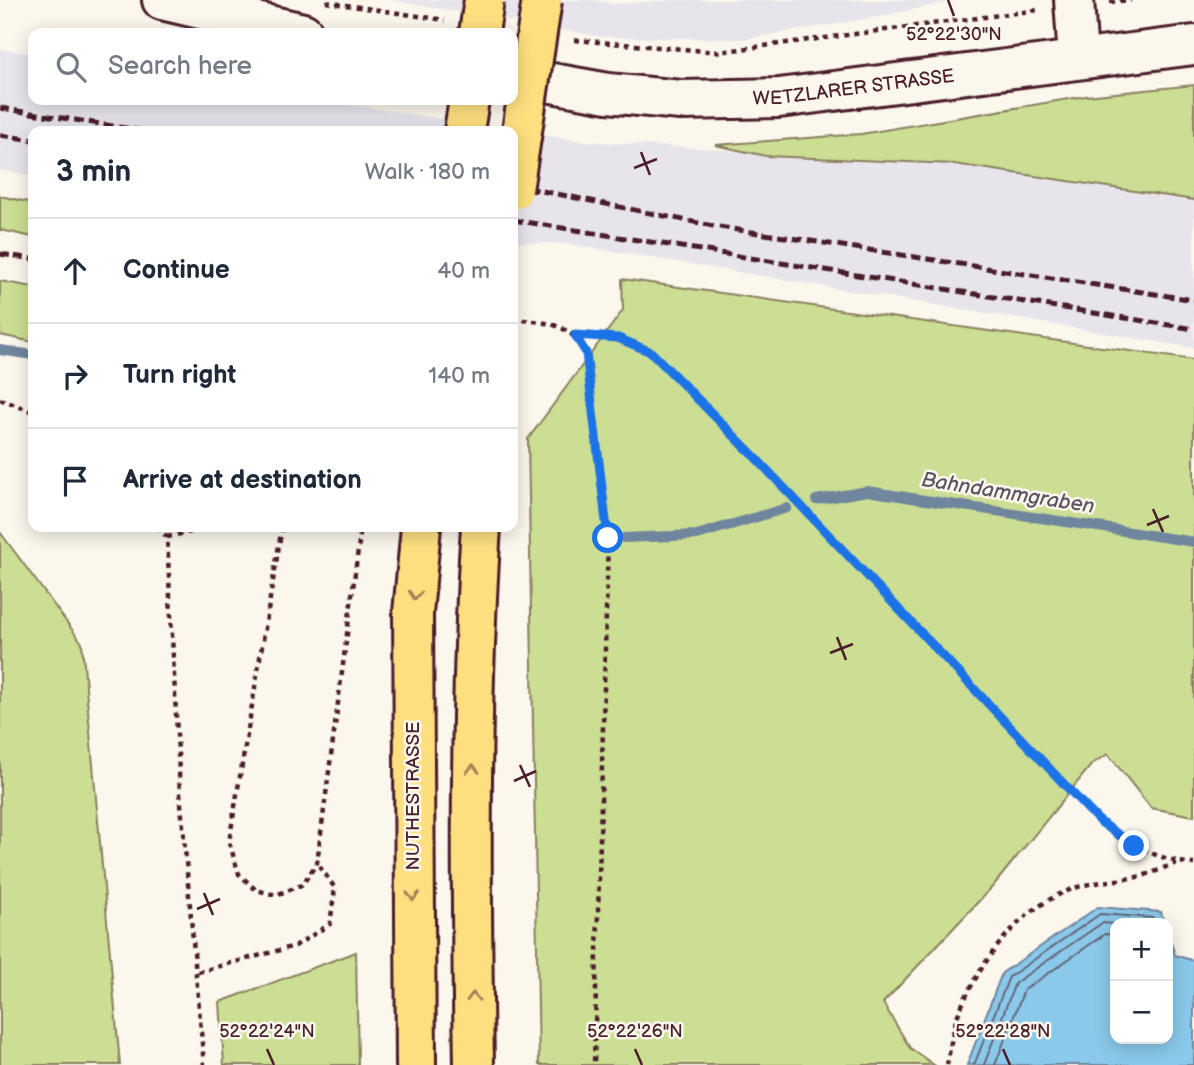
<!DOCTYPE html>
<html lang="en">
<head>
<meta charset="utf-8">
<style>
	:root { --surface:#fff; --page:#f2f2f3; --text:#1f2937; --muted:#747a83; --line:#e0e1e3 }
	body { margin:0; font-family:"Balsamiq Sans",sans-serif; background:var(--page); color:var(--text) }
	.controls { position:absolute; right:21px; bottom:21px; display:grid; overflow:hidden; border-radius:14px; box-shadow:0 4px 18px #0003 }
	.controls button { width:63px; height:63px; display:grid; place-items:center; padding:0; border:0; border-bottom:2px solid var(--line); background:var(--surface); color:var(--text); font:35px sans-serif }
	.stop { position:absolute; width:21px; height:21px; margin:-16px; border:5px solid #1a73e8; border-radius:50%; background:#fff }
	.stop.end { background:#1a73e8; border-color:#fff; box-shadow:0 2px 7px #0008 }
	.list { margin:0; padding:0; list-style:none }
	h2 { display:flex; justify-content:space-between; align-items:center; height:91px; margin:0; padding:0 28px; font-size:30px }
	h2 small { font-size:23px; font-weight:400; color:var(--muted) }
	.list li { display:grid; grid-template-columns:46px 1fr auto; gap:21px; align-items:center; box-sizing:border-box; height:105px; padding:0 28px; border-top:2px solid var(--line) }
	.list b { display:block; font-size:26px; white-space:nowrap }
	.list em { font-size:23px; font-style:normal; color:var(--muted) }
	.icon { flex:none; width:38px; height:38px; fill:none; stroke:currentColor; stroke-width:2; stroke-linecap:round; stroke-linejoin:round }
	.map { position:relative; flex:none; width:1194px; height:1065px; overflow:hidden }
	.search { position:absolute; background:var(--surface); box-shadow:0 4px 18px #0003; left:28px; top:28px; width:490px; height:77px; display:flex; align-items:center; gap:18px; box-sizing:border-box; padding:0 24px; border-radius:14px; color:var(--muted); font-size:26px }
	.panel { position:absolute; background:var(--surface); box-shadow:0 4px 18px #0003; left:28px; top:126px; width:490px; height:406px; border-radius:14px }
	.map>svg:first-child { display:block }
	.built { fill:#e8e4ec }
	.green { fill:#cbde93; stroke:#8a7e5f; stroke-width:2 }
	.water { fill:#8ac9ea; stroke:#70859e; stroke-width:2 }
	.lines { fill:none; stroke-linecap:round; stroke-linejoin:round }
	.shore { stroke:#646377; stroke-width:2 }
	.stream { stroke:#70859e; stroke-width:10 }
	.tertiary-casing { stroke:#4a1f2b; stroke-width:44 }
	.trunk-casing { stroke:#4a1f2b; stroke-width:44 }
	.path { stroke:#4a1f2b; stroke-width:4.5; stroke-dasharray:5 5; stroke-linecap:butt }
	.tertiary { stroke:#fbf7ec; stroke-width:38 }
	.trunk { stroke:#fedf80; stroke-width:38 }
	.rail { stroke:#4a1f2b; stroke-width:5; stroke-dasharray:10 5; stroke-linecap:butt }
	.trunk-bridge-casing { stroke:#4a1f2b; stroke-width:44; stroke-linecap:butt }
	.trunk-bridge { stroke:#fedf80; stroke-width:38 }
	.oneway { stroke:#a47f56 }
	.route { stroke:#1a73e8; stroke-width:9 }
	.ticks { fill:none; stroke:#4a1f2b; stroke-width:2.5 }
	.labels { text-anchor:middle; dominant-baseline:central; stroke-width:5; stroke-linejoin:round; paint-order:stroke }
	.street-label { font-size:19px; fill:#4a1f2b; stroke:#fbf7ec }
	.water-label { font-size:21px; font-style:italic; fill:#5d5264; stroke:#fbf7ec }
	.ticks-label { font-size:18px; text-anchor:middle; fill:#4a1f2b; stroke:#fbf7ec; stroke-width:5; stroke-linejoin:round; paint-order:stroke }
</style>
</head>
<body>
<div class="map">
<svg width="1194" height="1065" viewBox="0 0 1194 1065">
	<rect width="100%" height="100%" fill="#fbf7ec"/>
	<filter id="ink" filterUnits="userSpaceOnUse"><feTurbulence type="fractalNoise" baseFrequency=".0143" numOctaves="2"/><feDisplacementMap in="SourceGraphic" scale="14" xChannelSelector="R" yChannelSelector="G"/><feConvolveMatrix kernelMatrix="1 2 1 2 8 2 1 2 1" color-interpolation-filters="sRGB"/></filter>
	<g filter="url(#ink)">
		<g class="built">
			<path d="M389 0H594L613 4 676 0H958L878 17 745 39 603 37Z"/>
			<path d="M0 49 33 54V100H320L581 141 954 164 1194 202V348L569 244 513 242V131H33V176L0 170Z"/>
		</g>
		<g class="green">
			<path d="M1194 85V200L954 164 766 156 715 145 861 134 1086 96Z"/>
			<path d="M0 196 33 203V237L0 230Z"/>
			<path d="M622 279 1194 360V816L1151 808 1108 754 1092 764 993 886 883 1003 910 1048 934 1065H539L528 439 623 310Z"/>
			<path d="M0 281 33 287V342L0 335Z"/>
			<path d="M0 532 82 643 120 1065H0Z"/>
			<path d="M356 952 358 1065H224L220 1002Z"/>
		</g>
		<path class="water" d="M1098 907 1161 912 1164 923H1115V1039H1168V933L1175 955 1194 961V1065H967L1002 973Z"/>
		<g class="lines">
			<g class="shore">
				<path d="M974 1065 1009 977 1100 914 1153 918 1157 923"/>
				<path d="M984 1065 1015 983 1102 923 1115 924"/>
				<path d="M995 1065 1024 990 1105 934 1115 935"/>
			</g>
			<g class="stream">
				<path d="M0 350 33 355"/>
				<path d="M816 500 867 491 1194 542"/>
				<path d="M624 538 697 535 787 508"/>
			</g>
			<defs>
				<g id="tertiary">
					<path d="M162 0 303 33"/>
					<path d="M1074 0 1078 59"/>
					<path id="s1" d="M513 76 608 93 681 100 779 98 1194 45"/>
				</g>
				<g id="trunk">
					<path d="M464 131 469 100"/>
					<path d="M416 1065 413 613 421 527"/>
					<path d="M474 1065C471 886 469 706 481 527"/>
				</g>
			</defs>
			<use href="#tertiary" class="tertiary-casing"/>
			<use href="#trunk" class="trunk-casing"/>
			<g class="path">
				<path d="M326 2 445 20"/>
				<path d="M1110 2 1131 0"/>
				<path d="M575 40 718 52 1038 10"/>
				<path d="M513 319C543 322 571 322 586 353L608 538 594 1065"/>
				<path d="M575 335 618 338 651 352 754 456 1098 820C1127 843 1156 860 1194 864"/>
				<path d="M0 399 33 412"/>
				<path d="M157 527 167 537 180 793 204 1065"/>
				<path d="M282 527 229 842 239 874 256 890 276 895 302 885 317 863 361 527"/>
				<path d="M167 537 213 527"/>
				<path d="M198 972 295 946 330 924 335 888 317 863"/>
				<path d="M947 1065C950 1050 952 1032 957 1017 979 962 1020 905 1078 887 1097 881 1117 881 1137 877 1150 875 1164 867 1177 863"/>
			</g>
			<use href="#tertiary" class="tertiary"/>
			<use href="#trunk" class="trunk"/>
			<g class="rail">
				<path d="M0 108 144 131"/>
				<path d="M0 135 33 140"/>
				<path d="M513 185 713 226 1194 300"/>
				<path d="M513 220 1194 329"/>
				<path d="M0 254 33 259"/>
			</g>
			<defs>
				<g id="trunk-bridge">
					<path d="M479 33 484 0"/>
					<path d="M513 190 542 0"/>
				</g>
			</defs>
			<use href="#trunk-bridge" class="trunk-bridge-casing"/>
			<use href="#trunk-bridge" class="trunk-bridge"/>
		</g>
		<defs><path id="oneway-chevron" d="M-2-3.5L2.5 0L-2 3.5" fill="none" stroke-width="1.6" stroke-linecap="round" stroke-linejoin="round" transform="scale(1.75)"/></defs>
		<g class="oneway">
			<use href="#oneway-chevron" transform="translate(415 595) rotate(95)"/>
			<use href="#oneway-chevron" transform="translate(473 769) rotate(-89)"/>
			<use href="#oneway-chevron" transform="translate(413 896) rotate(90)"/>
			<use href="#oneway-chevron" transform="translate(473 997) rotate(-91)"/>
		</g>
	</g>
	<g class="lines" filter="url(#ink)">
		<path class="route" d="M608 538 586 353 575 335 618 338 651 352 754 456 1098 820 1134 846"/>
	</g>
	<path class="ticks" d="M948 0 954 16M641 152 650 175M634 168 657 159M1153 509 1163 532M1147 525 1169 516M837 637 846 660M830 653 853 644M520 765 530 787M514 781 536 771M204 893 213 915M197 909 220 899M267 1049 274 1065M635 1049 642 1065M1003 1049 1010 1065"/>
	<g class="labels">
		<g class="street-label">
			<text stroke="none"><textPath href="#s1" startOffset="343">WETZLARER STRASSE</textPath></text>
			<text transform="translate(413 796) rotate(-90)">NUTHESTRASSE</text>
		</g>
		<g class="water-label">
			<text transform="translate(1008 493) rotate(9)">Bahndammgraben</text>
		</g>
	</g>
	<g class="ticks-label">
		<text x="954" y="40">52°22'30"N</text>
		<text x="267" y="1037">52°22'24"N</text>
		<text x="635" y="1037">52°22'26"N</text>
		<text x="1003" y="1037">52°22'28"N</text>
	</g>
</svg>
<div class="controls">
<button>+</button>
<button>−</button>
</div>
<div class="stop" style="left:608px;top:538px"></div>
<div class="stop end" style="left:1134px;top:846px"></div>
<div class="search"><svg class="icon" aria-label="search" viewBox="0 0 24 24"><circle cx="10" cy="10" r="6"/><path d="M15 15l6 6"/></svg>Search here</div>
<section class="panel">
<h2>3 min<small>Walk · 180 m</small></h2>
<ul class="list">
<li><svg class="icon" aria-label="ahead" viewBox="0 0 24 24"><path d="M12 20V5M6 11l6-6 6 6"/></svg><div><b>Continue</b></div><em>40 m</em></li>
<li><svg class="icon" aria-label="right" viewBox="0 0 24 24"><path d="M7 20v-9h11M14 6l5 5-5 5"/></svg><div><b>Turn right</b></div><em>140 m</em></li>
<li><svg class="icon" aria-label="arrive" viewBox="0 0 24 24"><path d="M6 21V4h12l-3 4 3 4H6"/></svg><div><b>Arrive at destination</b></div></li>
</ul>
</section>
</div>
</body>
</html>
